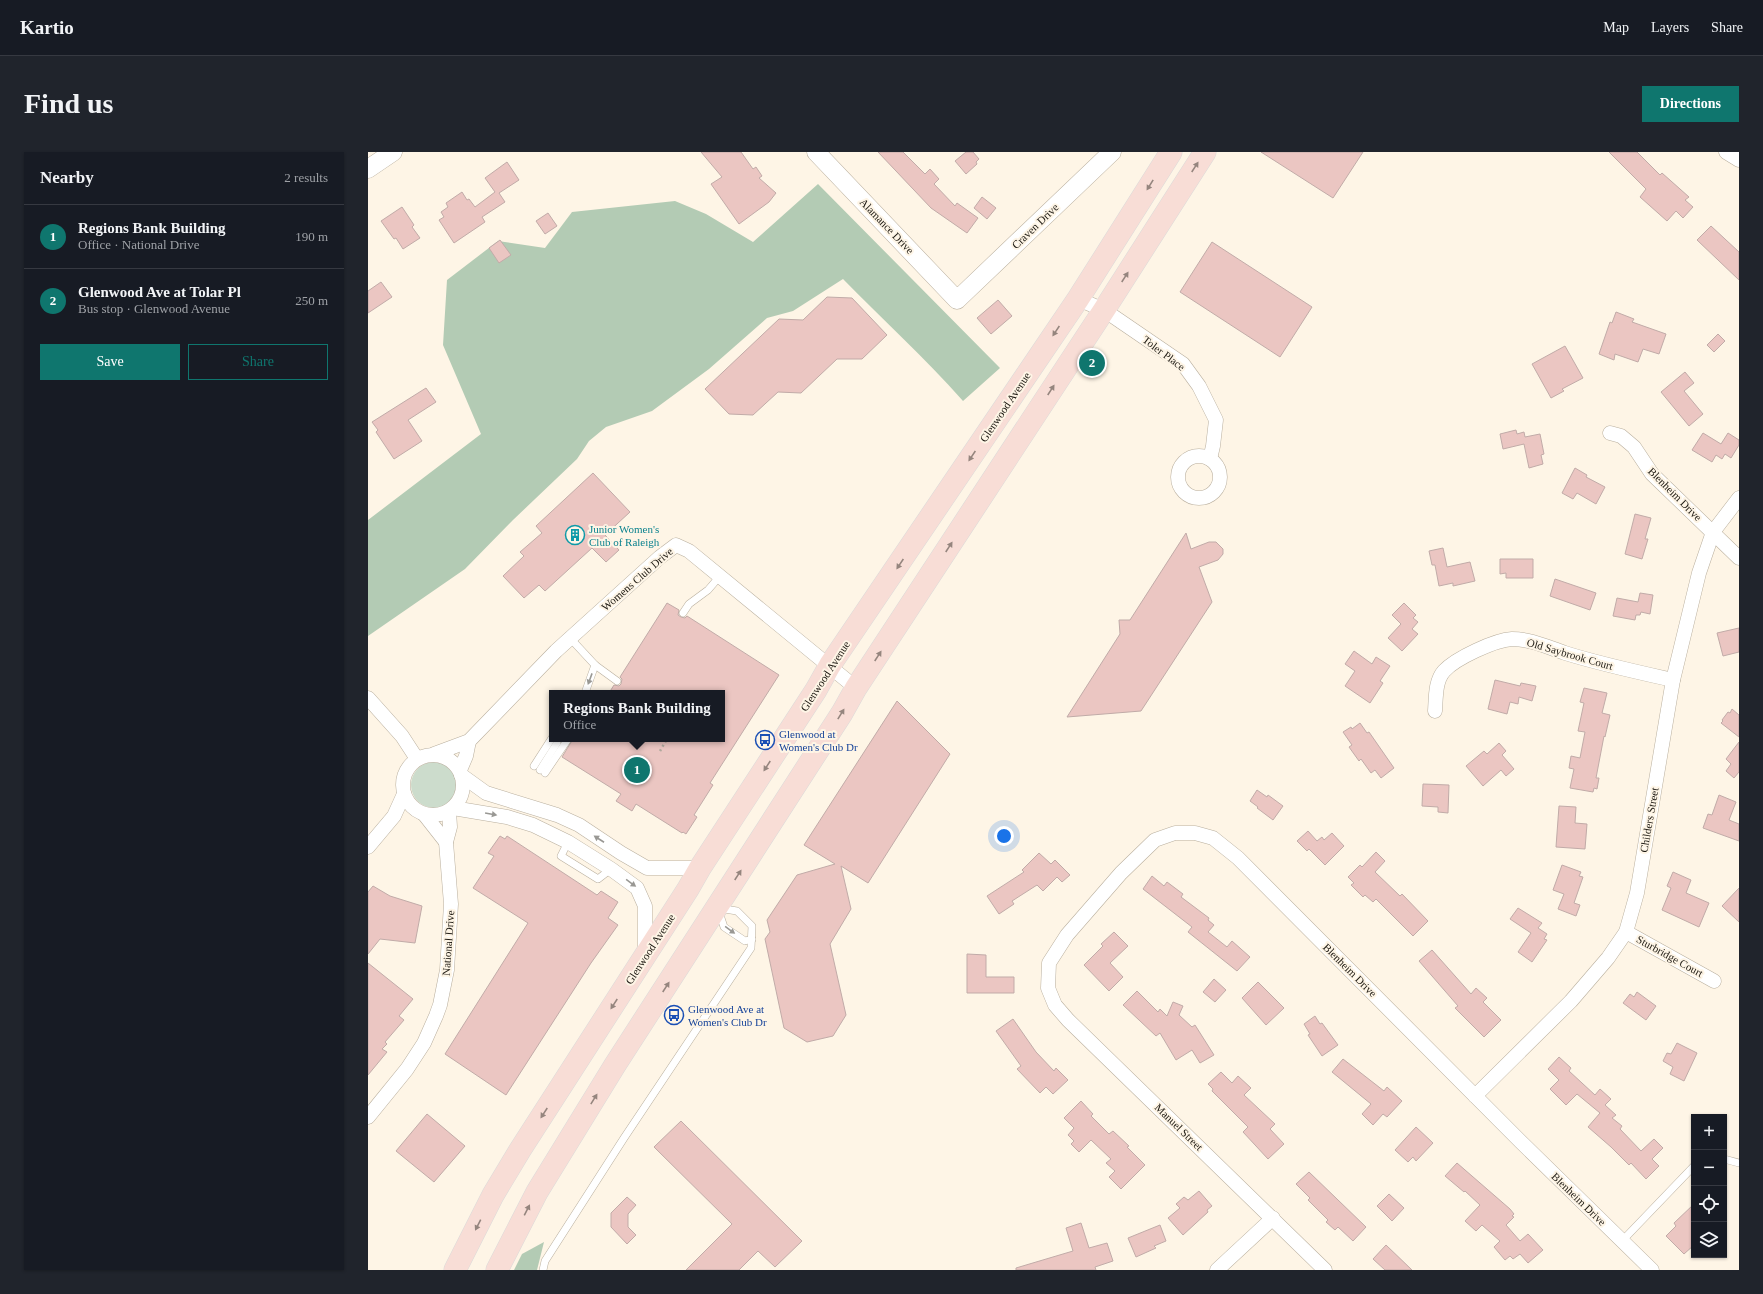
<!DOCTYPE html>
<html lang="en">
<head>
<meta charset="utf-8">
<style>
	:root { --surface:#171b24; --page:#20242c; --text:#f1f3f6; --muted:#9ea1a6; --line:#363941; --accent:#0f766e }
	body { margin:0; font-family:"Times New Roman",serif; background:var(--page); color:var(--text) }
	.controls { position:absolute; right:12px; bottom:12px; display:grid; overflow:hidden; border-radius:0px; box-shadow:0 1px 3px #0004 }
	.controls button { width:36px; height:36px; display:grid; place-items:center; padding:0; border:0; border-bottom:1px solid var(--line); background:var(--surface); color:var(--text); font:20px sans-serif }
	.you { position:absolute; left:636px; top:684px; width:14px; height:14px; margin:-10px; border:3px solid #fff; border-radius:50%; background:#1a73e8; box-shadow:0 0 0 6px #1a73e833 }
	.badge { display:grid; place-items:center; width:26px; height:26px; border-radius:50%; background:var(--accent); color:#fff; font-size:13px; font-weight:700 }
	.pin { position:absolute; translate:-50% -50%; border:2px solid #fff; box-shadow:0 1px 4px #0006 }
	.popup { position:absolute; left:181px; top:538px; width:176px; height:52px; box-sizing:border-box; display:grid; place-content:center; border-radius:0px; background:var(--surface); filter:drop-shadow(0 1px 3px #0005); font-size:13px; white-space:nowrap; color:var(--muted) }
	.popup b { font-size:15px; color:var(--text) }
	.popup::after { content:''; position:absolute; left:50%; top:100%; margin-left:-8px; border:8px solid transparent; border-top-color:var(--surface) }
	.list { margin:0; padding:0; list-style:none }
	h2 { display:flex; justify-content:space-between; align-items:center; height:52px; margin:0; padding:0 16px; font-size:17px }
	h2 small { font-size:13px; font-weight:400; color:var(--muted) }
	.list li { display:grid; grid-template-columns:26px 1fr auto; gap:12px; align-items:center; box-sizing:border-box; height:64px; padding:0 16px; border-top:1px solid var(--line) }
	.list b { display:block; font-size:15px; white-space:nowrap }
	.list p { margin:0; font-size:13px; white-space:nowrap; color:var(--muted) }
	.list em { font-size:13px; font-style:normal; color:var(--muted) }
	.actions { display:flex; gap:8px; padding:12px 16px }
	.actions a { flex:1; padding:9px 0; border:1px solid var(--accent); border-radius:0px; text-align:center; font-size:14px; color:var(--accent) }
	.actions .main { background:var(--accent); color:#fff }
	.icon { flex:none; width:22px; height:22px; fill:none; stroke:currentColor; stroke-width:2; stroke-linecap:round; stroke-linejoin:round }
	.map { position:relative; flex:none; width:1371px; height:1118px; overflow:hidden; border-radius:0px }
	header { display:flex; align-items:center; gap:24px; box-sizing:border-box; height:56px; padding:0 20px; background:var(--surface); border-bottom:1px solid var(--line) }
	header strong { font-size:19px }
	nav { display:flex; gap:22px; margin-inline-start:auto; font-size:14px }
	.intro { display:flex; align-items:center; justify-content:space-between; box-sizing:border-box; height:96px; padding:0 24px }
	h1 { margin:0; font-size:28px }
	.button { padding:10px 18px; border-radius:0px; background:var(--accent); color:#fff; font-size:14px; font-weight:700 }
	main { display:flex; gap:24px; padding:0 24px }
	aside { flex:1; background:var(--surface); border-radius:0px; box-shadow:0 1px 3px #0004 }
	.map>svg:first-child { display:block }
	.green { fill:#ccdccc }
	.forest { fill:#b3cbb4 }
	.building { fill:#ebc6c2; stroke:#c1aba8 }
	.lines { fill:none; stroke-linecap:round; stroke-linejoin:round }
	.service-casing { stroke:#b9af9e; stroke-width:8 }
	.minor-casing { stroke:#b9af9e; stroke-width:15 }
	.tertiary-casing { stroke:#b9af9e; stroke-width:19 }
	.primary-casing { stroke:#dbdad9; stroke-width:23 }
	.path { stroke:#b0a99d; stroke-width:2.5; stroke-dasharray:2 3; stroke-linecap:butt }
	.service { stroke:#fff; stroke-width:7 }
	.minor { stroke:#fff; stroke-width:14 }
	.tertiary { stroke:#fff; stroke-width:18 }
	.primary { stroke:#f8ddd6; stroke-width:22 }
	.oneway { fill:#95857e }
	.oneway2 { fill:#999894 }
	.labels { text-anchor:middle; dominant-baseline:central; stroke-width:4; stroke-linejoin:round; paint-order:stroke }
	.street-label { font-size:11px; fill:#1d1912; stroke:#fef5e6 }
	.culture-label { font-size:11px; fill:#0d838f; stroke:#fef5e6; text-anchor:start }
	.transit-label { font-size:11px; fill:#164399; stroke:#fef5e6; text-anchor:start }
</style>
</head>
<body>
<header>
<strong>Kartio</strong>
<nav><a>Map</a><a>Layers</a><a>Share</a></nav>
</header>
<div class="intro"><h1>Find us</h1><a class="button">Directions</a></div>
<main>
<aside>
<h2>Nearby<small>2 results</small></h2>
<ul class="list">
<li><span class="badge">1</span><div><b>Regions Bank Building</b><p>Office · National Drive</p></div><em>190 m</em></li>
<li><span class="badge">2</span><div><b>Glenwood Ave at Tolar Pl</b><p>Bus stop · Glenwood Avenue</p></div><em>250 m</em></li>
</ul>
<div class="actions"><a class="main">Save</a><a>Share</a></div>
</aside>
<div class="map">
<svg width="1371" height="1118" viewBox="0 0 1371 1118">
	<rect width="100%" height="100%" fill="#fef5e6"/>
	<circle class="green" cx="66" cy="633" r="23"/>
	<g class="forest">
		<path d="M450 32 632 216 595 249C557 206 515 168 475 127L425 159 399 166 341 217 284 259 238 275 221 289 209 307 145 368 97 417 0 484V368L113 282 75 193 79 128 130 89 177 96 204 60 307 49 338 62 385 90Z"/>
		<path d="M176 1090 169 1118H146L154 1102Z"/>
	</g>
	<g class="building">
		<path d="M333 0H373L385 17 388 15 394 24 391 26 408 41 401 50 371 72 343 32 354 25Z"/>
		<path d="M510 0H535L557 22 562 17 571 27 566 32 587 54 589 51 610 66 599 81 563 56Z"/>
		<path d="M598 0H605L611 7 608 10 609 12 598 22 587 9Z"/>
		<path d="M893 0H995L965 46Z"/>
		<path d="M1241 0H1269L1292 23 1294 21 1321 45 1317 48 1325 55 1315 66 1308 59 1299 69 1272 45 1278 37Z"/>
		<path d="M139 10 151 28 131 41 137 50 114 65 117 70 86 91 71 68 76 65 73 60 80 55 78 51 94 40 99 48 101 47 107 55 127 40 117 26Z"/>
		<path d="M614 45 628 56 619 67 606 56Z"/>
		<path d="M34 55 46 73 44 75 52 86 35 97 28 86 26 87 13 69Z"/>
		<path d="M180 61 189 74 177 82 168 69Z"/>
		<path d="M1343 74 1371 100V128L1329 88Z"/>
		<path d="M132 88 143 103 131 111 121 96Z"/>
		<path d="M844 90 944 155 912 205 812 140Z"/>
		<path d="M13 130 24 145 0 161V139Z"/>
		<path d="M459 145 484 146 519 183 494 207H469L433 241 410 240 385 263 361 262 337 237 411 167 435 168Z"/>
		<path d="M630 148 644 164 623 182 609 166Z"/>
		<path d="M1248 160 1266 167 1264 170 1298 182 1291 202 1275 197 1270 210 1247 202 1246 208 1231 202 1242 170 1244 171Z"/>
		<path d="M1350 182 1357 189 1346 200 1339 193Z"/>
		<path d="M1197 194 1215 226 1194 237 1196 239 1183 246 1164 212Z"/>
		<path d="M1317 220 1326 231 1316 239 1335 262 1321 274 1293 240Z"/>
		<path d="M58 236 68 250 40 268 54 289 26 307 8 280 10 278 4 270Z"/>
		<path d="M1148 278 1149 282 1156 280 1157 285 1172 282 1176 302 1173 303 1175 312 1161 316 1156 292 1135 297 1132 282Z"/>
		<path d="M1335 281 1353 292 1360 281 1371 288V293L1363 306 1357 302 1354 307 1348 303 1344 310 1324 298Z"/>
		<path d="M1207 316 1219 323 1218 325 1237 335 1228 352 1209 341 1205 347 1194 341Z"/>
		<path d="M225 321 262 360 237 383 251 398 238 410 224 396 177 439 171 433 156 446 135 424 156 404 152 400 174 381 168 374Z"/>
		<path d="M1267 362 1283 366 1277 387H1280L1274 407 1257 402Z"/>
		<path d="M818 381 823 397 841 390H848L855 397V402L850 408 831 415 844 450 773 559 699 565 752 482 751 468H762Z"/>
		<path d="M1075 396 1079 415 1102 410 1107 429 1085 434V431L1071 434 1067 413H1064L1061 399Z"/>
		<path d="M1132 407H1165V426H1138V421L1132 422Z"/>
		<path d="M1187 427 1228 441 1222 458 1182 444Z"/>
		<path d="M1272 441 1285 443 1282 462 1273 460 1272 463H1268L1267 468 1245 464 1249 446 1270 450Z"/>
		<path d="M299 451 311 458 310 463 313 465 317 466 319 464 411 523 342 631 345 633 326 663 329 665 318 682 315 680 314 681 268 652 264 659 248 649 253 642 194 605 205 587H354V541H241L246 533 251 534 253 532 254 527 252 525Z"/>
		<path d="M1036 451 1048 463 1045 466 1050 470 1044 477 1050 482 1034 499 1020 486 1033 472 1024 463Z"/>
		<path d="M1371 476V500L1355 504 1349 481Z"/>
		<path d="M986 499 1004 512 1008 505 1022 514 1012 529 1015 531 1002 551 977 534 987 519 977 512Z"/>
		<path d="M1127 528 1152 534 1153 531 1168 534 1164 549 1151 545 1150 552 1142 550 1139 562 1120 557Z"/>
		<path d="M1216 536 1239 541 1234 561 1242 563 1237 585 1236 584 1228 626H1231L1229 637 1226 636 1225 640 1202 636 1206 617 1201 616 1203 604 1212 606 1217 580 1210 579 1216 551 1212 550Z"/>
		<path d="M529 549 582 602 500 731 473 714 483 757 462 792 478 863 465 884 439 890 416 876 397 787 402 780 399 768 429 723 467 712 436 693Z"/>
		<path d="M1364 557 1371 563V585L1353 571 1355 569 1354 568 1360 560 1362 561Z"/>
		<path d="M992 571 999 581 1001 580 1026 616 1013 626 1007 618 1003 621 993 607 991 609 981 595 984 593 975 580 983 575 984 577Z"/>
		<path d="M1371 590V620L1366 626 1358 619 1363 612 1358 607Z"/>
		<path d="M1131 591 1138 599 1134 603 1146 617 1138 624 1133 618 1115 634 1098 614 1116 599 1119 602Z"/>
		<path d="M1055 632 1081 633 1080 661 1070 660V655L1054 654Z"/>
		<path d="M889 638 899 645 900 643 915 654 905 668 889 656 890 655 882 649Z"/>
		<path d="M1351 643 1368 650 1361 668 1371 672V689L1335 676 1340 662 1344 663Z"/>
		<path d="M1191 654 1208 655 1207 671 1219 672 1217 697 1188 695Z"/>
		<path d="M940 679 949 689 954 685 956 688 964 681 976 694 957 713 941 697 939 699 929 689Z"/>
		<path d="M132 684 137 687 139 684 229 743 233 739 250 750 240 766 250 773 223 811 138 943 77 902 160 771 105 736 126 704 120 701Z"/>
		<path d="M1008 700 1017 709 1007 720 1032 744 1034 742 1060 769 1045 784 1008 747 1005 750 997 743 995 745 983 733 986 731 980 725 992 713 994 715Z"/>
		<path d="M671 701 683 712 687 708 702 723 694 730 689 725 675 739 669 733 644 749 646 752 631 762 619 744 656 720 654 718Z"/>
		<path d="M1194 713 1213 720 1211 724 1215 725 1206 751 1212 753 1208 764 1190 757 1196 742 1185 738Z"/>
		<path d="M1305 720 1323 728 1318 741 1341 751 1331 775 1294 758 1303 736 1299 734Z"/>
		<path d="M784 724 796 734 799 730 815 742 813 745 841 766 840 768 846 773 840 780 859 795 864 789 882 805 869 819 820 780 824 775 775 737Z"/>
		<path d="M5 734 22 744 54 754 47 791 12 787 0 802V740Z"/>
		<path d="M1371 736V770L1354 754Z"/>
		<path d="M1150 756 1174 771 1170 776 1179 782 1176 787 1179 788 1164 810 1150 800 1163 781 1142 767Z"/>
		<path d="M746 780 760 794 742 811 755 825 741 839 716 813 735 794 733 792Z"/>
		<path d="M1064 798 1103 842 1108 836 1119 846 1115 850 1133 868 1116 885 1087 856 1090 854 1051 809Z"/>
		<path d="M599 802 618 803V825H646V841H599Z"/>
		<path d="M0 811 45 847 31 864 36 868 17 890 19 892 14 897 19 900 0 923Z"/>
		<path d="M846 827 858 838 847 850 835 840Z"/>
		<path d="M890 830 916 856 898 873 874 846Z"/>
		<path d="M769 839 790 860 792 857 799 864 805 850 815 854 811 863 824 875 827 873 846 903 832 911 824 898 808 908 792 881 788 884 755 853Z"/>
		<path d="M1269 840 1288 854 1278 868 1255 851 1262 842 1266 845Z"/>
		<path d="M947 864 952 872 954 871 970 893 954 904 940 883 942 882 936 872Z"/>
		<path d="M645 867 668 900 686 919 688 916 700 928 685 942 678 935 672 941 649 917 653 914 628 879Z"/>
		<path d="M1309 891 1329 901 1316 929 1302 922 1305 915 1295 909 1299 901 1303 902Z"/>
		<path d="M1191 905 1203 916 1201 919 1227 943 1232 937 1243 947 1237 953 1248 963 1244 966 1254 974 1252 977 1273 999 1286 987 1295 996 1284 1007 1291 1014 1278 1027 1263 1011 1261 1013 1243 995 1220 975 1232 961 1209 942 1198 953 1182 937 1191 928 1180 917Z"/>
		<path d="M975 907 1016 939 1019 935 1034 949 1019 965 1015 962 1005 973 994 962 1003 952 964 920Z"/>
		<path d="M853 920 864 931 870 924 883 936 876 943 907 972 902 977 916 992 900 1007 875 980 880 975 844 939 845 937 840 932Z"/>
		<path d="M713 949 725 962 723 964 741 982 745 979 761 994 759 995 777 1013 753 1037 741 1025 747 1019 738 1011 743 1007 723 988 711 1000 703 992 706 989 700 983 706 976 696 966Z"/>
		<path d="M59 962 97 994 66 1030 28 999Z"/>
		<path d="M313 969 434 1089 407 1115 390 1099 371 1118H318L364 1072 286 995Z"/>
		<path d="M1048 975 1065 991 1048 1009 1045 1005 1040 1010 1027 998Z"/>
		<path d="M1089 1011 1142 1057 1146 1062 1144 1064 1146 1065 1138 1073 1152 1089 1160 1082 1175 1098 1160 1111 1152 1102 1145 1107 1142 1104 1137 1108 1126 1095 1132 1089 1114 1073 1108 1079 1097 1069 1112 1053 1097 1039 1096 1040 1077 1024Z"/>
		<path d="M941 1020 998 1075 985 1089 970 1075 967 1078 958 1070 960 1068 940 1048 942 1046 928 1032Z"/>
		<path d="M831 1039 844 1054 839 1058 840 1060 815 1083 800 1066 812 1056 808 1052 816 1045 820 1048Z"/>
		<path d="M1021 1042 1036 1056 1024 1069 1009 1054Z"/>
		<path d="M259 1045 268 1053 260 1062V1075L268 1083 259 1092 243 1075V1061Z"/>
		<path d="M1326 1052V1093L1316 1102 1298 1084 1308 1074 1306 1071Z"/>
		<path d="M713 1071 721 1096 739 1091 745 1109 727 1115 728 1118H648V1116L705 1099 698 1076Z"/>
		<path d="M792 1073 798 1089 786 1094 788 1096 768 1105 760 1086Z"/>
		<path d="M1018 1093 1044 1118H1017L1005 1107Z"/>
	</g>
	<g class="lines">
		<defs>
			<g id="service">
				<path d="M315 461 321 452 340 438 352 424"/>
				<path d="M202 486 227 513 249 529"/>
				<path d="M217 541 227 513"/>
				<path d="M166 614 184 586"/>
				<path d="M172 618 189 591"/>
				<path d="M177 621 200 587"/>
				<path d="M200 690 193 704 230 727 243 717"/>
				<path d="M351 760 356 775 377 789 384 787"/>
				<path d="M1356 1007 1371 1011"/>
				<path d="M1254 1089 1326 1014"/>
				<path d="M175 1118 177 1109 256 986 383 796 384 774 369 759 350 756"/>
			</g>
			<g id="minor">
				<path d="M1358 0 1371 8"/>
				<path d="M710 147 736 158 815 212 831 234 848 268 845 294 842 307"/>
				<path d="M1242 281 1253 284 1266 295 1284 322 1371 406"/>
				<circle cx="831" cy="325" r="21"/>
				<path d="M0 546 34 584 49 607"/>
				<path d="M1067 559C1068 546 1067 529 1076 519 1088 506 1127 488 1144 487 1163 487 1179 495 1197 501 1232 512 1269 520 1305 528"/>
				<path d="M66 602 101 589 188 499 292 405 308 393 321 399 488 536"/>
				<circle cx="65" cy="633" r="30"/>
				<path d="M92 618 98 604 101 589"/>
				<path d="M93 623 118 641 189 663 211 673 253 701 279 716H332"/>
				<path d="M85 656 139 665 165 673 200 690 243 717 269 736 277 754V801"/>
				<path d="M56 662 78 690"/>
				<path d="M0 695 26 664 36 642"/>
				<path d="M1258 780 1346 829"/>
				<path d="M1107 944 1203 849 1240 806 1258 780 1269 741 1305 528 1331 421 1345 380 1371 346"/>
				<path d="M0 965 39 917 56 891 68 864 72 853 79 818 83 752 78 690 82 675 81 659"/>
				<path d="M849 1118 905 1066"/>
				<path d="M957 1118 700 868 687 853 680 836 681 811 699 783 753 721 787 688 807 681H827L845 686 870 706 1153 990 1284 1118"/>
			</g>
			<g id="tertiary">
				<path d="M448 0 589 148 744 0"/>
				<path d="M0 17 25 0"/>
			</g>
			<g id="primary">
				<path d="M87 1118 125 1043 152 998 320 737 332 716 448 538 462 513 710 147 803 0"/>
				<path d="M129 1118 169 1040 247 913 474 561 488 536 736 158 837 0"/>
			</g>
		</defs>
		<use href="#service" class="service-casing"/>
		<use href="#minor" class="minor-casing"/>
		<use href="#tertiary" class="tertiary-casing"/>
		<use href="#primary" class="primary-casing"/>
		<path class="path" d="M292 599 299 587"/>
		<use href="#service" class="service"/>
		<use href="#minor" class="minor"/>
		<use href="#tertiary" class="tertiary"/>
		<use href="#primary" class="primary"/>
	</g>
	<defs><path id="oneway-solid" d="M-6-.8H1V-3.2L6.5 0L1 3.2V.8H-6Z"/></defs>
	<g class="oneway">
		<use href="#oneway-solid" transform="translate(827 15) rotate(-57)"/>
		<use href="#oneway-solid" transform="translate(782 33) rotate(122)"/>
		<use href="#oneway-solid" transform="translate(757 125) rotate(-57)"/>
		<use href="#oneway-solid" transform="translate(688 179) rotate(124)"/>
		<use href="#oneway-solid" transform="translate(683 238) rotate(-57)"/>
		<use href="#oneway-solid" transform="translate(604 304) rotate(124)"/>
		<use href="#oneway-solid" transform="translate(581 395) rotate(-57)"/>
		<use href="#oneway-solid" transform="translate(532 412) rotate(124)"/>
		<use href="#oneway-solid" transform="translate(510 504) rotate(-57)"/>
		<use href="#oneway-solid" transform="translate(473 562) rotate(-58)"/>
		<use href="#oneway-solid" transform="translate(399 614) rotate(123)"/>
		<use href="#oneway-solid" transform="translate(370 723) rotate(-57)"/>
		<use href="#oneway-solid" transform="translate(298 835) rotate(-57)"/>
		<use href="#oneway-solid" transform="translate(246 852) rotate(123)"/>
		<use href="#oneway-solid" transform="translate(226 947) rotate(-58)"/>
		<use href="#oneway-solid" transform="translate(176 961) rotate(123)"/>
		<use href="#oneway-solid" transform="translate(159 1058) rotate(-63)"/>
		<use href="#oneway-solid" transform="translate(110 1073) rotate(117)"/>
	</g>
	<g class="oneway2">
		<use href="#oneway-solid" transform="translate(222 527) rotate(110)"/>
		<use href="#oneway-solid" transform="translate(123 662) rotate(10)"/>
		<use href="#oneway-solid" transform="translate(231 687) rotate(-147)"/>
		<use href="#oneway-solid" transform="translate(263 731) rotate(36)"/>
		<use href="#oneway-solid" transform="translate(362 778) rotate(36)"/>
	</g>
	<defs>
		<symbol id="building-ring" viewBox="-11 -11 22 22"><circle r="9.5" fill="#fef5e6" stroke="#0f9aa8" stroke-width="1.5"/><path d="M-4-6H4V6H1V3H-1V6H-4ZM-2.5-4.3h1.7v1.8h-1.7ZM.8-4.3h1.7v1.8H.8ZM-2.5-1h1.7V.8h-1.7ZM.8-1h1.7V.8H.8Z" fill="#0f9aa8"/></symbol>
		<symbol id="bus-ring" viewBox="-11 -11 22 22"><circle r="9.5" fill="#fef5e6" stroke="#1a4fb4" stroke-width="1.5"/><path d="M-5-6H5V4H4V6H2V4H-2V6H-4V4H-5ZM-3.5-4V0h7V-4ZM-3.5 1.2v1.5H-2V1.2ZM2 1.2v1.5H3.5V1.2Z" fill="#1a4fb4"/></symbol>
	</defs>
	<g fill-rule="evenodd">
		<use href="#building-ring" x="196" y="372" width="22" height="22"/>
		<use href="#bus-ring" x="386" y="577" width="22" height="22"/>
		<use href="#bus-ring" x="295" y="852" width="22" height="22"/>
	</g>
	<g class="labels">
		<g class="street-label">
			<text transform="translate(519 74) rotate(46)">Alamance Drive</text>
			<text transform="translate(667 74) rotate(-44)">Craven Drive</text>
			<text transform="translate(796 201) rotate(37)">Toler Place</text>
			<text transform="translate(637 255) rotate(-56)">Glenwood Avenue</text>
			<text transform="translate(1307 342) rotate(45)">Blenheim Drive</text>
			<text transform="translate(269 427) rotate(-41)">Womens Club Drive</text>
			<text transform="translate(1202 502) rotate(16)">Old Saybrook Court</text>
			<text transform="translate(457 524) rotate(-57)">Glenwood Avenue</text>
			<text transform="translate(1281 668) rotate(-80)">Childers Street</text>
			<text transform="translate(80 791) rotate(-86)">National Drive</text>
			<text transform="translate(282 797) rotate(-57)">Glenwood Avenue</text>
			<text transform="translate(1302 804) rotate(29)">Sturbridge Court</text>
			<text transform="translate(982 818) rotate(45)">Blenheim Drive</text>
			<text transform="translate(811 975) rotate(44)">Manuel Street</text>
			<text transform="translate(1211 1047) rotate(44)">Blenheim Drive</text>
		</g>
		<g class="culture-label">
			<text x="221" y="377">Junior Women's<tspan x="221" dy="13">Club of Raleigh</tspan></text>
		</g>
		<g class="transit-label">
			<text x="411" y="582">Glenwood at<tspan x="411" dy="13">Women's Club Dr</tspan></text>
			<text x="320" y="857">Glenwood Ave at<tspan x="320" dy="13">Women's Club Dr</tspan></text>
		</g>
	</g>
</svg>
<div class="controls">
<button>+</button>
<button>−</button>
<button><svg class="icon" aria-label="locate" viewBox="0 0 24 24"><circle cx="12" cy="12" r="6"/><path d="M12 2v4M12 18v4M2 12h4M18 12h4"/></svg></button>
<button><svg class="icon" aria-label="layers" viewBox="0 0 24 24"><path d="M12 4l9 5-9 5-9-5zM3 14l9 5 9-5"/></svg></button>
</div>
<div class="you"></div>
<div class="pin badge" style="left:269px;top:618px">1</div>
<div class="popup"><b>Regions Bank Building</b>Office</div>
<div class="pin badge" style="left:724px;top:211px">2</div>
</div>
</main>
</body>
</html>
